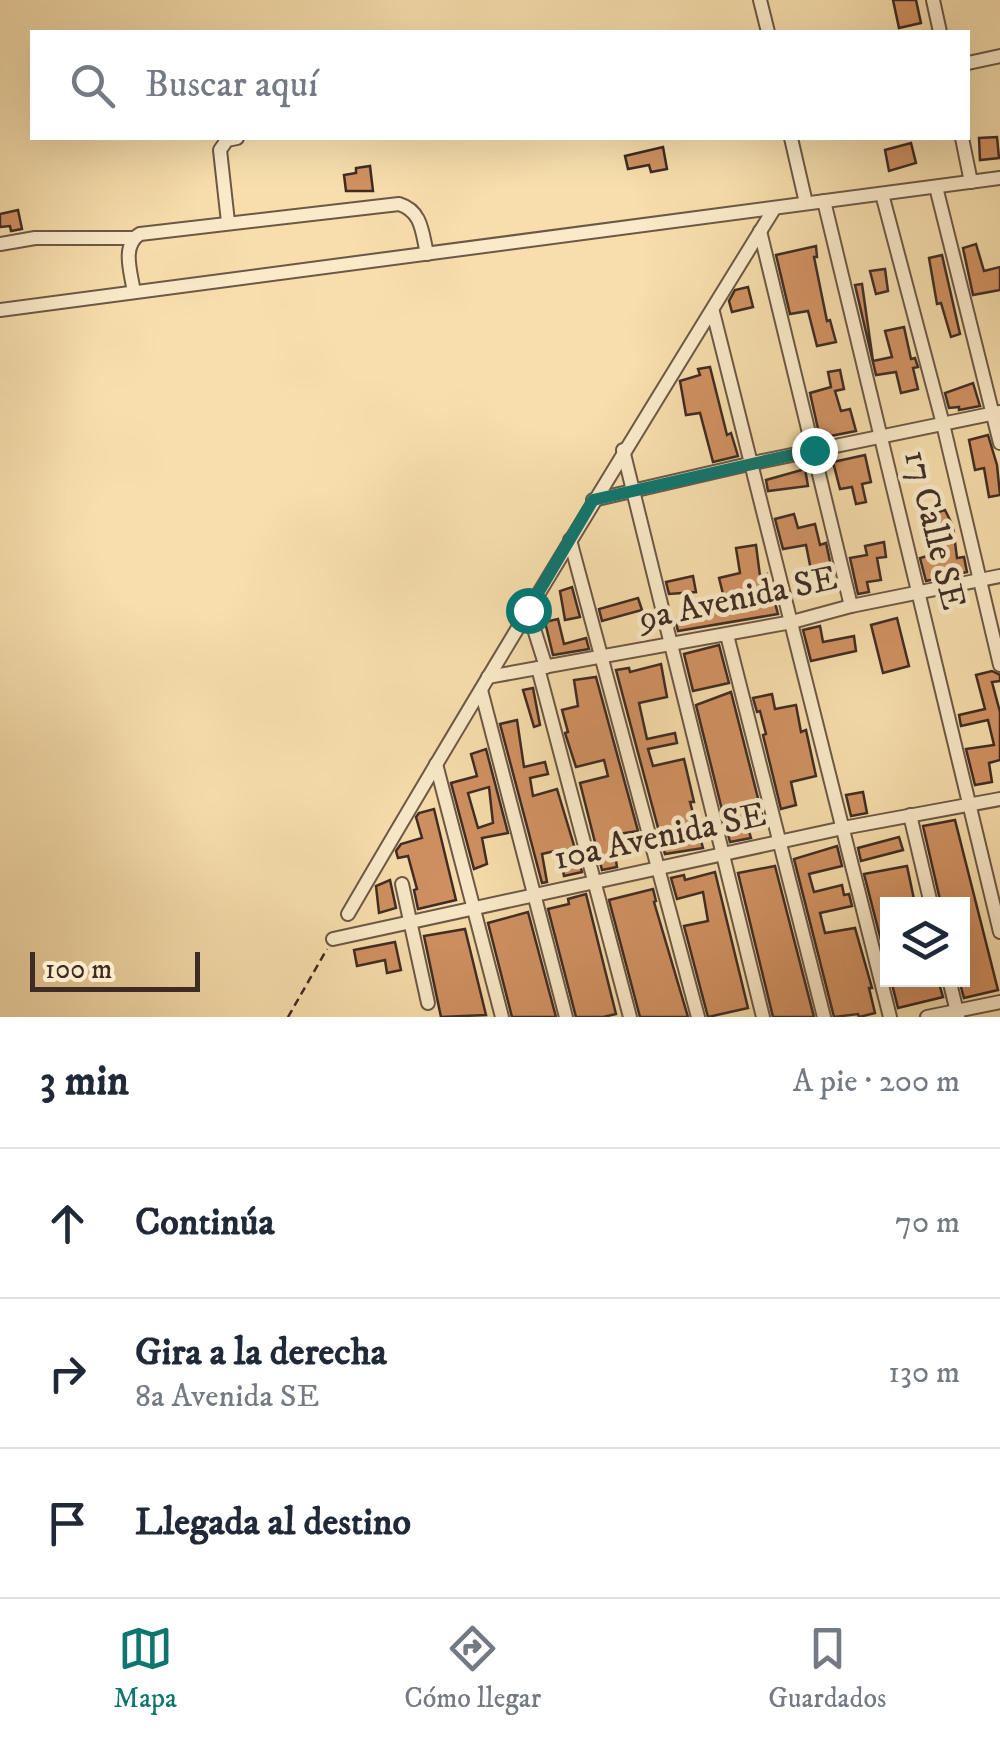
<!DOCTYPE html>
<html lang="es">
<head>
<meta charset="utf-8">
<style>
	:root { --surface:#fff; --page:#f6f6f7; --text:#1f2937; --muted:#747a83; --line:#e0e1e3; --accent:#0f766e }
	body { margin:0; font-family:"IM FELL DW Pica",serif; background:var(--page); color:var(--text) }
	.controls { position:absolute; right:30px; bottom:30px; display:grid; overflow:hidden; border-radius:0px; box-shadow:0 10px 40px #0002 }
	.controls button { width:90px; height:90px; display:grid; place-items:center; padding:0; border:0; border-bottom:2px solid var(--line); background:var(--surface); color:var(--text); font:50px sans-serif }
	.scale { position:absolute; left:30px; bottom:25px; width:170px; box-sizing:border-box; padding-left:10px; border:5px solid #3e2c24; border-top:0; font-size:28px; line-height:35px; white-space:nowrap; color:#3e2c24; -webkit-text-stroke:8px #faeac9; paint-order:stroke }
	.stop { position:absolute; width:30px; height:30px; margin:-22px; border:8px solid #0f766e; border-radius:50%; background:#fff }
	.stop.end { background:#0f766e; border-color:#fff; box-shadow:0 2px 10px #0008 }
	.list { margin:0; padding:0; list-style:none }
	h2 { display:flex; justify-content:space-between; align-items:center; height:130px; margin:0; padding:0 40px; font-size:42px }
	h2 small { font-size:32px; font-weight:400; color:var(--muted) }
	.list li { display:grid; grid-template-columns:65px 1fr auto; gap:30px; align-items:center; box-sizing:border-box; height:150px; padding:0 40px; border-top:2px solid var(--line) }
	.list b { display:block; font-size:38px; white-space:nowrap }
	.list p { margin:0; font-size:32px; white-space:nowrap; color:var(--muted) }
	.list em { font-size:32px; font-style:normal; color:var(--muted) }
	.icon { flex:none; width:55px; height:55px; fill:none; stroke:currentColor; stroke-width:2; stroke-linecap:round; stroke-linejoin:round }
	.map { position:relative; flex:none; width:1000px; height:1017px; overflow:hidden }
	.search { position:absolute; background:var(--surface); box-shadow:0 10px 40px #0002; left:30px; right:30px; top:30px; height:110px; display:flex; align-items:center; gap:25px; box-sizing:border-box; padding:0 35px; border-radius:0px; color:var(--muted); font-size:38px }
	.sheet { height:580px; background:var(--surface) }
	nav { display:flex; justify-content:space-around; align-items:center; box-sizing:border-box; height:140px; border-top:2px solid var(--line); background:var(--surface); font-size:28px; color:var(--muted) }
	nav a { display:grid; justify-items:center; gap:5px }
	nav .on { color:var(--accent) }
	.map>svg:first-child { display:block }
	.building { fill:#d19162; stroke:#3e2c24; stroke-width:2.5; fill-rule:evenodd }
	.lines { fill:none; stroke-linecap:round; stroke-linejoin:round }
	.minor-casing { stroke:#6c5846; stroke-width:16 }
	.path { stroke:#3e2c24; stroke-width:2.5; stroke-dasharray:8 5; stroke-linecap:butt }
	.minor { stroke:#faeac9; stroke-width:12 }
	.route { stroke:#0f766e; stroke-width:12 }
	.labels { text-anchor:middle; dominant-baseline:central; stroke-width:9; stroke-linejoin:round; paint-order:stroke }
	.street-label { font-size:35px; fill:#3e2c24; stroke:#faeac9 }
</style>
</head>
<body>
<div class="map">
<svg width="1000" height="1017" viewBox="0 0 1000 1017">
	<rect width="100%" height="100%" fill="#f7deac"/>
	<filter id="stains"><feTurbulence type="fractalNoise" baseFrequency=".002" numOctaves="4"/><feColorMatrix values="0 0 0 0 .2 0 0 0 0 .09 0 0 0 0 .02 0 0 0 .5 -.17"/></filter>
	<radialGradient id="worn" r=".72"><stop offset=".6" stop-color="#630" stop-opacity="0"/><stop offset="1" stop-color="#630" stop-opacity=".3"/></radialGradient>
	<g class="building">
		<path d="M893 0H916L921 23 899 28Z"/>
		<path d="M997 137 999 158 980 160 979 138Z"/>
		<path d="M911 143 916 163 889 171 885 150Z"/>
		<path d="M663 147 667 169 651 172 649 165 628 169 625 156Z"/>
		<path d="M370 166 373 191H346L344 175 356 173V168Z"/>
		<path d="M18 210 22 229 11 231 10 226 0 227V214Z"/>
		<path d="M976 244 984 271 1000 267V290L973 295 963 248Z"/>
		<path d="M816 246 817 257H814L827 321 830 320 836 342 817 346 808 311 790 314 776 255Z"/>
		<path d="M942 255 960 334 951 337 941 303 937 304 929 258Z"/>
		<path d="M885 269 888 291 876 294 870 271Z"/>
		<path d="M862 284 873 361 892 357 885 331 904 327 911 359 915 358 918 367 913 368 918 389 901 393 896 372 876 375 855 285Z"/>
		<path d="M748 287 753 307 732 312 729 301 735 290Z"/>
		<path d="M710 367 727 435 731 433 738 456 713 462 700 413 686 415 680 381 700 375 698 369Z"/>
		<path d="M840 370 844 389 835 391 841 411 850 409 856 431 820 438 810 393 831 387 828 372Z"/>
		<path d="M973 383 980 406 959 410V407L949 408 945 393Z"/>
		<path d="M988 435 997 465 1000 495 989 497 984 468 975 470 969 440Z"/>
		<path d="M865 455 871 482 862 484 866 502 856 504 852 487 840 489 833 462Z"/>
		<path d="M805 469 808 486 768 491 766 480Z"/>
		<path d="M945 510 953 526 957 558 964 557 967 572 926 581 920 558 934 554 928 515Z"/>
		<path d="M794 514 798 528 815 524 820 545 826 543 831 566 811 570 806 545 783 549 775 519Z"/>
		<path d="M884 542 886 557 877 558 881 580 867 582 869 592 858 594 850 558 867 555 865 546Z"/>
		<path d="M756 545 760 576 767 574 778 614 678 631 675 619 693 617 691 603 724 598 719 578 740 573 736 548Z"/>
		<path d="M693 576 696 592 669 594 666 582Z"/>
		<path d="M572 587 580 617 565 620 560 591Z"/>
		<path d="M638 598 642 610 602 621 599 609Z"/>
		<path d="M897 618 909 666 883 673 871 625Z"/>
		<path d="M558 619 564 644 586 638 589 649 553 655 545 622Z"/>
		<path d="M820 626 823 642 854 636 856 651 811 661 803 630Z"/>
		<path d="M719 645 729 683 693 691 684 654Z"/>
		<path d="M661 664 667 697 639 703 647 739 675 733 677 743 648 749 653 766 684 759 694 802H690L703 848 665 854 616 670 629 668 630 672Z"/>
		<path d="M992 671 1000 675V681L992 682 1000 712V760L989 763 992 782 975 785 966 749 994 745 988 720 961 726 959 715 985 709 976 675Z"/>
		<path d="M596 677 638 831 612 835 617 867 602 870 580 783 608 776 604 760 576 767 565 733 568 732 562 710 578 706 574 680Z"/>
		<path d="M533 688 540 725 534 727 523 690Z"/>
		<path d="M731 692 762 814 745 818 751 838 730 842 696 705Z"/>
		<path d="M772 694 775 709 796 705 801 732 806 730 816 776 791 782 796 805 781 809 763 735 766 734 760 711 757 712 753 698Z"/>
		<path d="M517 720 524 767 545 762 548 774 530 778 533 796 557 789 582 872 564 876 559 850 542 854 547 882 542 883 500 724Z"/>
		<path d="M486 749 508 833 482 838 487 864 474 869 451 783 477 776 471 754ZM489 787 493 823 478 828 468 793Z"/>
		<path d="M863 792 867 813 851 816 846 795Z"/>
		<path d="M434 809 456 900 418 909 414 890 417 889 408 856 398 858 396 851 401 844 422 838 416 817 419 813Z"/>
		<path d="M955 820 998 990 964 998 959 980H962V904H941L923 826Z"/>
		<path d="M899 837 903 850 861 861 858 848Z"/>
		<path d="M837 846 842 866 809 874 814 892 842 885 844 895 849 894 852 906 820 913 825 933 855 928 872 988H869L875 1013 859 1017 858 1014 834 1017 794 859Z"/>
		<path d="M775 866 814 1017H773L738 873Z"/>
		<path d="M907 866 915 904H888L886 960 864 874Z"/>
		<path d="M715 872 748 1008 708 1017 684 926 708 921 703 892 677 899 671 878 684 875 685 880Z"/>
		<path d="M390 880 396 908 379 913 376 886Z"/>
		<path d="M653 889 656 901 654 902 688 1017H640L609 900Z"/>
		<path d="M586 894 616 1014 603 1017H576L548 909 569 904 568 899Z"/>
		<path d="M528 912 556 1017H512L488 923Z"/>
		<path d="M465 929 486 1015 441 1017 424 936Z"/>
		<path d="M395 942 401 970 387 973 385 960 357 966 354 950Z"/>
		<path d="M891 980H938L943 997 898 1008Z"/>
	</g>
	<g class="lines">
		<defs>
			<g id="minor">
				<path d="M760 0 768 32"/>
				<path d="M933 0 940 32"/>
				<path d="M968 63 1000 56"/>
				<path d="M791 138 806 203"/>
				<path d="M962 138 971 182"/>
				<path d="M936 187 1000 443"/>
				<path d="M882 194 943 424 1000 665"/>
				<path d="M824 201 1000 932"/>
				<path d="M228 222 220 150 227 140 237 138"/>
				<path d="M760 231 851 606"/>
				<path d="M0 244 35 238H133"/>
				<path d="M134 292C131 273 121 245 140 234L399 204C422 211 422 232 427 254"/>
				<path d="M0 310 1000 178"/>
				<path d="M713 312 890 1017"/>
				<path d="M623 450 763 1017"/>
				<path d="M593 500 753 463 1000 412"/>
				<path d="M570 540 698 1017"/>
				<path d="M528 610 546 667"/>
				<path d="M727 635 824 1017"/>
				<path d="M538 668 630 1017"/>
				<path d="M488 677 792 622 851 606 1000 576"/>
				<path d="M481 690 566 1017"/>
				<path d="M436 764 502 1017"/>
				<path d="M910 815 931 904"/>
				<path d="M402 884 428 1003"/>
				<path d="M348 914C486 677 630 442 774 209"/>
				<path d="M333 939 843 828 1000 799"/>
				<path d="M949 979 958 1016"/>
				<path d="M927 1017 1000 1002"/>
			</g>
		</defs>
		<use href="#minor" class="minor-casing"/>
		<path class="path" d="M288 1017 327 949"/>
		<use href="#minor" class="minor"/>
	</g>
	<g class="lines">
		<path class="route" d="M528 610 593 500 814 450"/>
	</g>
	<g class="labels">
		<g class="street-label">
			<text transform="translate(934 530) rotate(76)">17 Calle SE</text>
			<text transform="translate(738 599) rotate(-12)">9a Avenida SE</text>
			<text transform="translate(660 837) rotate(-12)">10a Avenida SE</text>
		</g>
	</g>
	<rect width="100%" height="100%" filter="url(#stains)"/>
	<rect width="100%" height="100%" fill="url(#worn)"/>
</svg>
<div class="controls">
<button><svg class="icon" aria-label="layers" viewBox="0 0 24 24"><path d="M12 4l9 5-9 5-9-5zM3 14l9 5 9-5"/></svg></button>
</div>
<div class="scale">100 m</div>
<div class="stop" style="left:528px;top:610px"></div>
<div class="stop end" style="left:814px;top:450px"></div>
<div class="search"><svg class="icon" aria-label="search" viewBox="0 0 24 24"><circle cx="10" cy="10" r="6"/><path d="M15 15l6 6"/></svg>Buscar aquí</div>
</div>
<section class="sheet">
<h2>3 min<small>A pie · 200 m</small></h2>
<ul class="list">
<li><svg class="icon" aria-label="ahead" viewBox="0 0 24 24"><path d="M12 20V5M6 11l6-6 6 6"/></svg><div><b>Continúa</b></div><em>70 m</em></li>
<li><svg class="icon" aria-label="right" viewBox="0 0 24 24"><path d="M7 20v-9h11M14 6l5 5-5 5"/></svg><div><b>Gira a la derecha</b><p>8a Avenida SE</p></div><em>130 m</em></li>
<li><svg class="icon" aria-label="arrive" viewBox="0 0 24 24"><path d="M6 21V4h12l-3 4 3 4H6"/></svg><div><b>Llegada al destino</b></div></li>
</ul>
</section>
<nav>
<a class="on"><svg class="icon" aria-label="map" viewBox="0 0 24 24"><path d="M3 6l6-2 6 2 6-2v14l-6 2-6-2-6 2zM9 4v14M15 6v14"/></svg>Mapa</a>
<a><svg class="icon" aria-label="directions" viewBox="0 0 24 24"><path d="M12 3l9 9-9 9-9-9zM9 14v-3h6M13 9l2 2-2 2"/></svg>Cómo llegar</a>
<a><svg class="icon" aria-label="saved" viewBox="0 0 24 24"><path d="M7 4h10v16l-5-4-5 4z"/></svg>Guardados</a>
</nav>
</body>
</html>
